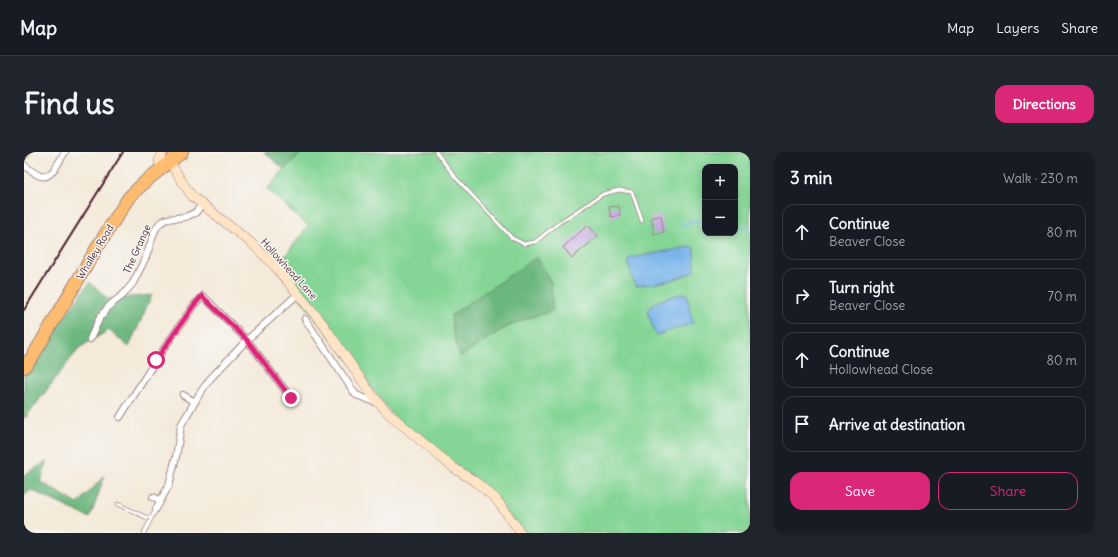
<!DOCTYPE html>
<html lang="en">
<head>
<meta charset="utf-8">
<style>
	:root { --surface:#171b24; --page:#20242c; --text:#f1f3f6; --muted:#9ea1a6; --line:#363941; --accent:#db2777 }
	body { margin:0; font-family:Delius,sans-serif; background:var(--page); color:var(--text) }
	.controls { position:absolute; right:12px; top:12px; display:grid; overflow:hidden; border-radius:8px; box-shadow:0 2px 6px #0003 }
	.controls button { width:36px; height:36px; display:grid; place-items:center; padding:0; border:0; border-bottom:1px solid var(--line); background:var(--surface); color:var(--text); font:20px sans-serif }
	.stop { position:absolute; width:12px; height:12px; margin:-9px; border:3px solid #db2777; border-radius:50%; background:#fff }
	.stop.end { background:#db2777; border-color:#fff; box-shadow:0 1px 4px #0008 }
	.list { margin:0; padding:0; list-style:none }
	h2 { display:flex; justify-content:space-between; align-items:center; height:52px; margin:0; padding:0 16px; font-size:17px }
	h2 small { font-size:13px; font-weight:400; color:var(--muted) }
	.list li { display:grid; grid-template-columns:26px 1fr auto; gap:12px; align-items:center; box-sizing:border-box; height:56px; margin:0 8px 8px; padding:0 8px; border:1px solid var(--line); border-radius:12px }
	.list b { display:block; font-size:15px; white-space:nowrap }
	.list p { margin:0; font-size:13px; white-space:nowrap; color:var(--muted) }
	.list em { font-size:13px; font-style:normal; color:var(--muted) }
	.actions { display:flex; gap:8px; padding:12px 16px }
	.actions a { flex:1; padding:9px 0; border:1px solid var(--accent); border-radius:12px; text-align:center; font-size:14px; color:var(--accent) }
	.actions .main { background:var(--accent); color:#fff }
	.icon { flex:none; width:22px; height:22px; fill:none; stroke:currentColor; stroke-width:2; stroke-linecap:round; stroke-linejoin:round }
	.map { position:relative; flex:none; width:726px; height:381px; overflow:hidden; border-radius:12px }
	header { display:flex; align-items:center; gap:24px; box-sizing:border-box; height:56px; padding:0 20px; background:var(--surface); border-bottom:1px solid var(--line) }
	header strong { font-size:19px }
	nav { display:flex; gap:22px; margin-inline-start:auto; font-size:14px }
	.intro { display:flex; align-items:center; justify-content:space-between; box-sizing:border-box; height:96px; padding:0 24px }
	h1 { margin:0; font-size:28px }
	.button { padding:10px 18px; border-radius:12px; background:var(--accent); color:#fff; font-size:14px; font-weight:700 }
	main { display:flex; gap:24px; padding:0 24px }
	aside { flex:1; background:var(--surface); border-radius:12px; box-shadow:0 2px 6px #0003 }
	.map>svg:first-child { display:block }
	.green { fill:#85d696; stroke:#687a60; fill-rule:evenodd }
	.forest { fill:#6cb77f; stroke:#5b6b55 }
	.water { fill:#79b5eb; stroke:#626a8b }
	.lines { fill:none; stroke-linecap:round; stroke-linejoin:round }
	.stream { stroke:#79b5eb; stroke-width:2 }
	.building { fill:#c5a7e1 }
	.lane-casing { stroke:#9f8482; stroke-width:4.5 }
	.street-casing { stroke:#9f8482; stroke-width:8 }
	.secondary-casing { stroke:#9f8482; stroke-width:10 }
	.highway-casing { stroke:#9f8482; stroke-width:14 }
	.lane { stroke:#fff; stroke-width:3 }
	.street { stroke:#fff; stroke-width:6 }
	.secondary { stroke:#ffe4c6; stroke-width:9 }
	.highway { stroke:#febc70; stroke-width:12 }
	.rail { stroke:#4a1f2b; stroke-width:2 }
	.route { stroke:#db2777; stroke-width:5 }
	.labels { text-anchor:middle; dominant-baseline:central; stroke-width:3; stroke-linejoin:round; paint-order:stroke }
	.street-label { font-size:10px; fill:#4a1f2b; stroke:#f6f6f2 }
</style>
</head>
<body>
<header>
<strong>Map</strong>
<nav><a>Map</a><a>Layers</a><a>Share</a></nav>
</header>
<div class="intro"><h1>Find us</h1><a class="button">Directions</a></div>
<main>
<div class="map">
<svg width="726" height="381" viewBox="0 0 726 381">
	<rect width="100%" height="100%" fill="#f6f6f2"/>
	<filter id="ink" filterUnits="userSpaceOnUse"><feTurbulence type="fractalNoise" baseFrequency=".025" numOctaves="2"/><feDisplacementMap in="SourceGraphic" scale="8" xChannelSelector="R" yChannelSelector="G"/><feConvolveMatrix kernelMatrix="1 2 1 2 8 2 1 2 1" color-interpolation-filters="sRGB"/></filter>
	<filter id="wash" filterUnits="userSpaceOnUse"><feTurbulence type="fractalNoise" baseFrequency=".012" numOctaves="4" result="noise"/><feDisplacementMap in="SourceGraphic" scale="16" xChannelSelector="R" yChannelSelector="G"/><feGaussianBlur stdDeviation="0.9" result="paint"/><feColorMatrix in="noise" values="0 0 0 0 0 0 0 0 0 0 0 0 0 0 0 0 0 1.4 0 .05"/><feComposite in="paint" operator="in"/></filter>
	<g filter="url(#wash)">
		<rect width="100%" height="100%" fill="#f4eada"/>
		<path class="green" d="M278 0H726V381H497L472 347 375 271 252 116 284 74 243 37 260 17ZM681 15H711V81H681Z"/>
		<g class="forest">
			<path d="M240 0H278L260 17Z"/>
			<path d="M513 105 527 131 529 159 501 167 477 178 436 205 429 179 427 163Z"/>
			<path d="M66 130 84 147 128 143 105 195 85 178 55 196 2 265 0 266V220L23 187Z"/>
			<path d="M23 309 17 330 54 352 81 323 66 366 7 338 0 344V323Z"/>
		</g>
		<g class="water">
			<path d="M665 95 670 96 671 119C653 128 632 132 612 134L609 128 604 109 606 106Z"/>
			<path d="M657 142H663L669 171 633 183 629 176 624 159C629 148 646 145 657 142Z"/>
		</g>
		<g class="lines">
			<g class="stream">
				<path d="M657 73 673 68 681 69"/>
				<path d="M711 74 726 77"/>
			</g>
		</g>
		<g id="blocks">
			<g class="building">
				<path d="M595 54 596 63 587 65 585 55Z"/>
				<path d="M637 64 640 80 630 82 627 65Z"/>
				<path d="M564 73 574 84 548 106 539 95Z"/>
			</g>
		</g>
	</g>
	<g filter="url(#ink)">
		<use href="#blocks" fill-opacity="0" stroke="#9f8482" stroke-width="1"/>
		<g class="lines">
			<defs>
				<g id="lane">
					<path d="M412 0 432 26 488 86 500 92 511 90 536 70 579 42 595 38 608 40 618 69"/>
					<path d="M94 352 121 365 127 366"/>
					<path d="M120 381 132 357"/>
				</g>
				<g id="street">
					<path d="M0 4 3 0"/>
					<path d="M0 13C4 16 9 20 14 23 27 30 35 9 41 0"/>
					<path d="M281 167 332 243 354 251"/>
					<path d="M66 187 76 165 86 153 99 143 109 131 122 105 131 78 136 71 143 67 161 65 171 61 178 53"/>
					<path d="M159 243 171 250"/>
					<path d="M96 265 132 208 170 153 179 144 223 188 267 246"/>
					<path d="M129 345 136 348"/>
					<path d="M132 357 145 333 152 305 157 273 176 241 186 227 223 188 274 142"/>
				</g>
				<g id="secondary">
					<path d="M146 10 160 33 169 45 226 90 249 112 299 172 348 243 362 259 397 289 430 316 452 330 472 347 497 381"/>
					<path d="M137 18 135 9 139 0"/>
				</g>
				<path id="highway" d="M0 215 9 204 77 89 105 45 123 28 158 0"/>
			</defs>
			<use href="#lane" class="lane-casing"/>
			<use href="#street" class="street-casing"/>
			<use href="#secondary" class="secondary-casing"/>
			<use href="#highway" class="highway-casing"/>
			<use href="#lane" class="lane"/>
			<use href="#street" class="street"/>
			<use href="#secondary" class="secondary"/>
			<use href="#highway" class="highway"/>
			<path class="rail" d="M0 158 99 0"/>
		</g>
	</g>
	<g class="lines" filter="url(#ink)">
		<path class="route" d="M132 208 170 153 178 144 223 188 267 246"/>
	</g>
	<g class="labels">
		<g class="street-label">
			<text transform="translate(113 97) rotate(-66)">The Grange</text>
			<text transform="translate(71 100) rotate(-59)">Whalley Road</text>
			<text transform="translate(265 117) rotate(48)">Hollowhead Lane</text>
		</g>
	</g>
</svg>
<div class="controls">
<button>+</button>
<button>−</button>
</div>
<div class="stop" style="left:132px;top:208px"></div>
<div class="stop end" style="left:267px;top:246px"></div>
</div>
<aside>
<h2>3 min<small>Walk · 230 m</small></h2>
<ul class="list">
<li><svg class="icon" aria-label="ahead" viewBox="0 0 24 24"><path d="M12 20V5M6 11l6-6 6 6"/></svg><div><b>Continue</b><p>Beaver Close</p></div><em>80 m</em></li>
<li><svg class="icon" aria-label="right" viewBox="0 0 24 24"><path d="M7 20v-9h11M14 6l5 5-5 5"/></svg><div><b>Turn right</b><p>Beaver Close</p></div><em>70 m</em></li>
<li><svg class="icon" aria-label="ahead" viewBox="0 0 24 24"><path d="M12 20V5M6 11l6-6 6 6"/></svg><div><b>Continue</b><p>Hollowhead Close</p></div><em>80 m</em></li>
<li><svg class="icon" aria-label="arrive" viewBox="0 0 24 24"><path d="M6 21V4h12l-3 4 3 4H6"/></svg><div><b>Arrive at destination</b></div></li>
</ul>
<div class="actions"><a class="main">Save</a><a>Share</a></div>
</aside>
</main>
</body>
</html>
